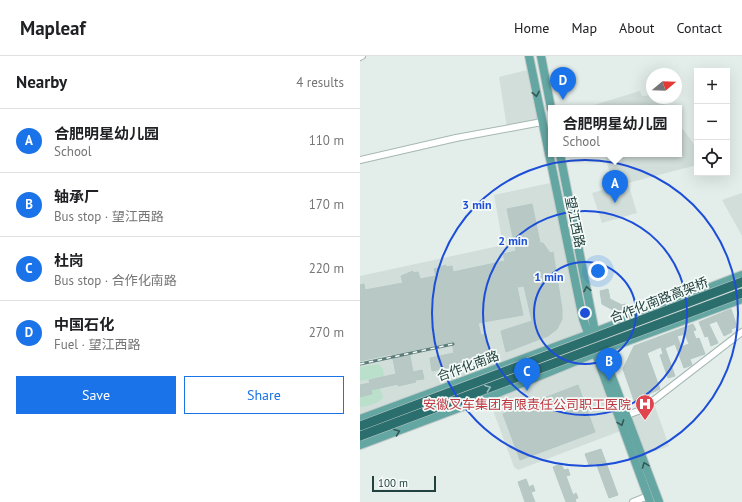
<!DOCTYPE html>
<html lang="en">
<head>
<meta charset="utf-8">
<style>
	:root { --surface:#fff; --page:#f2f2f2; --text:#202124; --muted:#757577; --line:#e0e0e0; --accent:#1a73e8 }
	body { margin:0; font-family:"PT Sans","Noto Sans SC",sans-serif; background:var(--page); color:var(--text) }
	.controls { position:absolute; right:12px; top:12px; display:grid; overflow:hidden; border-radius:0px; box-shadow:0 4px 16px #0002 }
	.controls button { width:36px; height:36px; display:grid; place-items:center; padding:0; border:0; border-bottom:1px solid var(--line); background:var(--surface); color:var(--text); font:20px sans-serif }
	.compass { position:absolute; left:286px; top:12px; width:36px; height:36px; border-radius:50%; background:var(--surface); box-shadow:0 4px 16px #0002; rotate:71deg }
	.scale { position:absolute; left:12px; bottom:10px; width:64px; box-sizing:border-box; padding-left:4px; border:2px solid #21413e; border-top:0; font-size:11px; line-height:14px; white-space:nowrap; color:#21413e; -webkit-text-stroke:3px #f4faf8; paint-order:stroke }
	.you { position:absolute; left:238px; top:215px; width:14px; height:14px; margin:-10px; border:3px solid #fff; border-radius:50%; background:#1a73e8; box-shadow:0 0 0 6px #1a73e833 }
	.badge { display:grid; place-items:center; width:26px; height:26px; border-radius:50%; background:var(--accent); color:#fff; font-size:13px; font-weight:700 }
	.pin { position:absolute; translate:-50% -33px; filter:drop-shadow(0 1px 2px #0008) }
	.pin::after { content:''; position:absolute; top:21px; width:14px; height:12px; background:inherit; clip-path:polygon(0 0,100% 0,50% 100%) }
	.popup { position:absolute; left:188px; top:49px; width:134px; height:52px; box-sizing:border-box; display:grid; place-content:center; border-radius:0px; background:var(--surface); filter:drop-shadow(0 1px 3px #0005); font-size:13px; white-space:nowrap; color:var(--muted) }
	.popup b { font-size:15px; color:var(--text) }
	.popup::after { content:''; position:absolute; left:50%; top:100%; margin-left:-8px; border:8px solid transparent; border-top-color:var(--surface) }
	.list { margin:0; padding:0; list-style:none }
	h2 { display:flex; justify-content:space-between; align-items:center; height:52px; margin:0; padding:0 16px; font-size:17px }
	h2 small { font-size:13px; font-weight:400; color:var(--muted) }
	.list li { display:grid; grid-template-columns:26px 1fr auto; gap:12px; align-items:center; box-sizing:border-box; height:64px; padding:0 16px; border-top:1px solid var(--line) }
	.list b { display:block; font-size:15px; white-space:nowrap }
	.list p { margin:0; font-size:13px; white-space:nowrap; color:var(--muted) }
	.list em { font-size:13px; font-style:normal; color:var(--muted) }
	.actions { display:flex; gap:8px; padding:12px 16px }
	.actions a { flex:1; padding:9px 0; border:1px solid var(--accent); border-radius:0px; text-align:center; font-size:14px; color:var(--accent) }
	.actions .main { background:var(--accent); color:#fff }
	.icon { flex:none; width:22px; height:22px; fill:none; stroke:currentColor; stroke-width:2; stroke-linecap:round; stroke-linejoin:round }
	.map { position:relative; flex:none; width:382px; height:446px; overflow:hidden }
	header { display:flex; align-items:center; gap:24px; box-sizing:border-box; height:56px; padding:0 20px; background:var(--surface); border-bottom:1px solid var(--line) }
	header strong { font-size:19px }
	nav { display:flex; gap:22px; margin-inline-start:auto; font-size:14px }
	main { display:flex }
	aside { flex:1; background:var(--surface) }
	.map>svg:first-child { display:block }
	.built { fill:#d1deda }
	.green { fill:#bae0cc }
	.building { fill:#b8c9c5; stroke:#b5c8c4; fill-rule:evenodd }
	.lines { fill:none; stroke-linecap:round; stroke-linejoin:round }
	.minor-casing { stroke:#a5b7b4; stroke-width:8 }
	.major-casing { stroke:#c1cac9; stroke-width:10 }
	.minor { stroke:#fff; stroke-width:6 }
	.major { stroke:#64a6a2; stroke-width:8 }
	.rail-casing { stroke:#5c7c79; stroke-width:3 }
	.rail { stroke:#f4faf8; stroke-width:1.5; stroke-dasharray:4.5; stroke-linecap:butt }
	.highway-bridge-casing { stroke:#c1cac9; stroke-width:10; stroke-linecap:butt }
	.highway-bridge { stroke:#2a6f6e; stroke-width:9 }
	.oneway { stroke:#325a57 }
	.oneway2 { stroke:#99bbba }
	.ring { fill:none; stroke:#1d4ed8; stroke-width:2 }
	.labels { text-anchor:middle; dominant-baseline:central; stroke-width:3.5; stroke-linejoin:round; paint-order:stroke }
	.street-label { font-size:13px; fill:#21413e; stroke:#f4faf8 }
	.health-label { font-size:13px; fill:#be3a42; stroke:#f4faf8; text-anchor:end }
	.centre { fill:#1d4ed8; stroke:#f4faf8; stroke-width:2 }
	.ring-label { font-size:12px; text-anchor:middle; font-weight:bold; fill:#1d4ed8; stroke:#f4faf8; stroke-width:3.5; stroke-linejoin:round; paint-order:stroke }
</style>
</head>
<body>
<header>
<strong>Mapleaf</strong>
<nav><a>Home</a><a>Map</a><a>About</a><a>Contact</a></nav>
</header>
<main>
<aside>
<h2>Nearby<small>4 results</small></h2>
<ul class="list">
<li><span class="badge">A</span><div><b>合肥明星幼儿园</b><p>School</p></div><em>110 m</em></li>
<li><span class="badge">B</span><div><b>轴承厂</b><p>Bus stop · 望江西路</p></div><em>170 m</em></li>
<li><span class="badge">C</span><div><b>杜岗</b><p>Bus stop · 合作化南路</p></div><em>220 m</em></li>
<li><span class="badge">D</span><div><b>中国石化</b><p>Fuel · 望江西路</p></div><em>270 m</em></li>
</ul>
<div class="actions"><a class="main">Save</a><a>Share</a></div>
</aside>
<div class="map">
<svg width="382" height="446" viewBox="0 0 382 446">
	<rect width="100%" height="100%" fill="#e3eeeb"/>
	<g class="built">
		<path d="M171 13 182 66 147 72 139 21Z"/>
		<path d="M280 35 282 40 292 39V42H301L307 52H235L234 49Z"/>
		<path d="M319 68 337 92V109L268 127 277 157 242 167 232 137 253 131 245 98H319Z"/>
		<path d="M195 126 228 278 0 363V220L143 189 134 139Z"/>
		<path d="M382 137V180L362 144Z"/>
		<path d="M235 297 263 374 158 414 154 411 128 341Z"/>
		<path d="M293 345 309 390 282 400 267 359Z"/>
	</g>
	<g class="green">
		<path d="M19 308 23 313 24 320 0 325V311Z"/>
		<path d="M20 332 23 342C18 347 7 351 0 351V341L12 339 11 334Z"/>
	</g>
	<g class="building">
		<path d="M172 148 180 187H183L190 197 193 196 202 253V263L197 273 188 280 146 296 141 275 172 265 164 230 157 231 163 259 118 267 121 279 126 278 131 304 97 311V310L72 315 70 302 94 297 92 286 49 295 53 316 62 314 64 323 55 324 56 326 38 330V328L11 334 12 338 0 341V329L10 327 9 324 36 318 32 298 0 305V229L4 228 5 234 43 227 41 220 53 215V217L58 216 60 223 76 220 74 213 86 209V211L92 210 93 216 145 205 143 198 156 195 147 153Z"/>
		<path d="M248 233 250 243 262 249 265 248 268 256 262 259 242 248 240 235Z"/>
		<path d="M371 253 377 271 371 273 372 276 364 280 357 265 349 268 358 287 351 290 348 280 345 281 339 266Z"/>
		<path d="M333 268 336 274 333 275 336 283 339 282 345 298 330 303 332 309 324 312 315 288 305 292 315 320 308 322 300 299 303 298 301 291 287 297 300 333 289 338 290 341 283 343 284 346 276 350 263 313 274 290ZM325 278 329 288 321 291 317 280Z"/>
		<path d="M218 329 235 376 160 404 143 358Z"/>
		<path d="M241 393 258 439 249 442 236 407 229 409 225 398Z"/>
		<path d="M201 408 204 414 208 413 210 419 206 420 213 439 216 437 218 442 215 443 216 446H206L193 411Z"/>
		<path d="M166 423 169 431 173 429 175 435 171 436 175 446H165L158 426Z"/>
	</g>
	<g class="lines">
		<defs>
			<g id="minor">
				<path d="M0 1 2 0"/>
				<path d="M0 104 96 82 182 66"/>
				<path d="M267 359 281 354 382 276"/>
				<path d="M273 446 288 440"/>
			</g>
			<g id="major">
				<path d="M169 0 223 263 290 446"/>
				<path d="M181 0 191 52"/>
				<path d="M200 98 235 276 299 446"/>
				<path d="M0 363 235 276 382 219"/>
				<path d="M0 389 128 341 243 294 382 243"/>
			</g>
		</defs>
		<use href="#minor" class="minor-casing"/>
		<use href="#major" class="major-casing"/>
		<use href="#minor" class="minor"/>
		<use href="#major" class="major"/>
		<defs>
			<path id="rail" d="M0 308 93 288"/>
		</defs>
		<use href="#rail" class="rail-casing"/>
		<use href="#rail" class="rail"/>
		<defs>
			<g id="highway-bridge">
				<path d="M0 370 382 226"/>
				<path d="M0 380 382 237"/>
			</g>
		</defs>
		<use href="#highway-bridge" class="highway-bridge-casing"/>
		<use href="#highway-bridge" class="highway-bridge"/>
	</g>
	<defs><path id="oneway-chevron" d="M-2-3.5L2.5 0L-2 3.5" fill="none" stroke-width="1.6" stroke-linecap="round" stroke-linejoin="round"/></defs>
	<g class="oneway">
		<use href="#oneway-chevron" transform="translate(176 38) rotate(79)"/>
		<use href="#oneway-chevron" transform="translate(227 233) rotate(-101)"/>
		<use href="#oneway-chevron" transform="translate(261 367) rotate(70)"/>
		<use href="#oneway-chevron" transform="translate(37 376) rotate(-21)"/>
		<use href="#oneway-chevron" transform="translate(285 409) rotate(-110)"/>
	</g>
	<use class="oneway2" href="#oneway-chevron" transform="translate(128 332) rotate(-20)"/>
	<g class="ring">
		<circle cx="225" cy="257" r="51"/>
		<circle cx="225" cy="257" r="102"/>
		<circle cx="225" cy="257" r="153"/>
	</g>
	<defs>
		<symbol id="hospital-pin" viewBox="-11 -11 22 30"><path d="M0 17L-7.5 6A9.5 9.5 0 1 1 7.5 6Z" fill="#e0444e" stroke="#f4faf8"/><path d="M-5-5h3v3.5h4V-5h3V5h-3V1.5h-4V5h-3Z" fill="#fff"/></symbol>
	</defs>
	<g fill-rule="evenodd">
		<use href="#hospital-pin" x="274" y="337" width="22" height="30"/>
	</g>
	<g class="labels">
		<g class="street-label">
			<text transform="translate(215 166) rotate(78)">望江西路</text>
			<text transform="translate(299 244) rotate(-21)">合作化南路高架桥</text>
			<text transform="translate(108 310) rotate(-20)">合作化南路</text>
		</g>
		<g class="health-label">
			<text x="271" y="348">安徽叉车集团有限责任公司职工医院</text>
		</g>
	</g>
	<circle cx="225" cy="257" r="6" class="centre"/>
	<g class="ring-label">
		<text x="117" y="153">3 min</text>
		<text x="153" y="189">2 min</text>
		<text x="189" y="225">1 min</text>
	</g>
</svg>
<div class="controls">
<button>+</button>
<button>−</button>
<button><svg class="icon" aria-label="locate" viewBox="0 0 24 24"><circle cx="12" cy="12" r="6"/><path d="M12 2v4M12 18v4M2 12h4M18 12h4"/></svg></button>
</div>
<svg class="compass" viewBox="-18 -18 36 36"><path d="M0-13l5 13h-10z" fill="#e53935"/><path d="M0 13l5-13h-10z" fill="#757577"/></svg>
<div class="scale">100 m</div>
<div class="you"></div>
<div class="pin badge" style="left:255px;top:147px">A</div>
<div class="popup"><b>合肥明星幼儿园</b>School</div>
<div class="pin badge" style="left:249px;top:325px">B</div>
<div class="pin badge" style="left:167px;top:335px">C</div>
<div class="pin badge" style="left:203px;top:44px">D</div>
</div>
</main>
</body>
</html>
